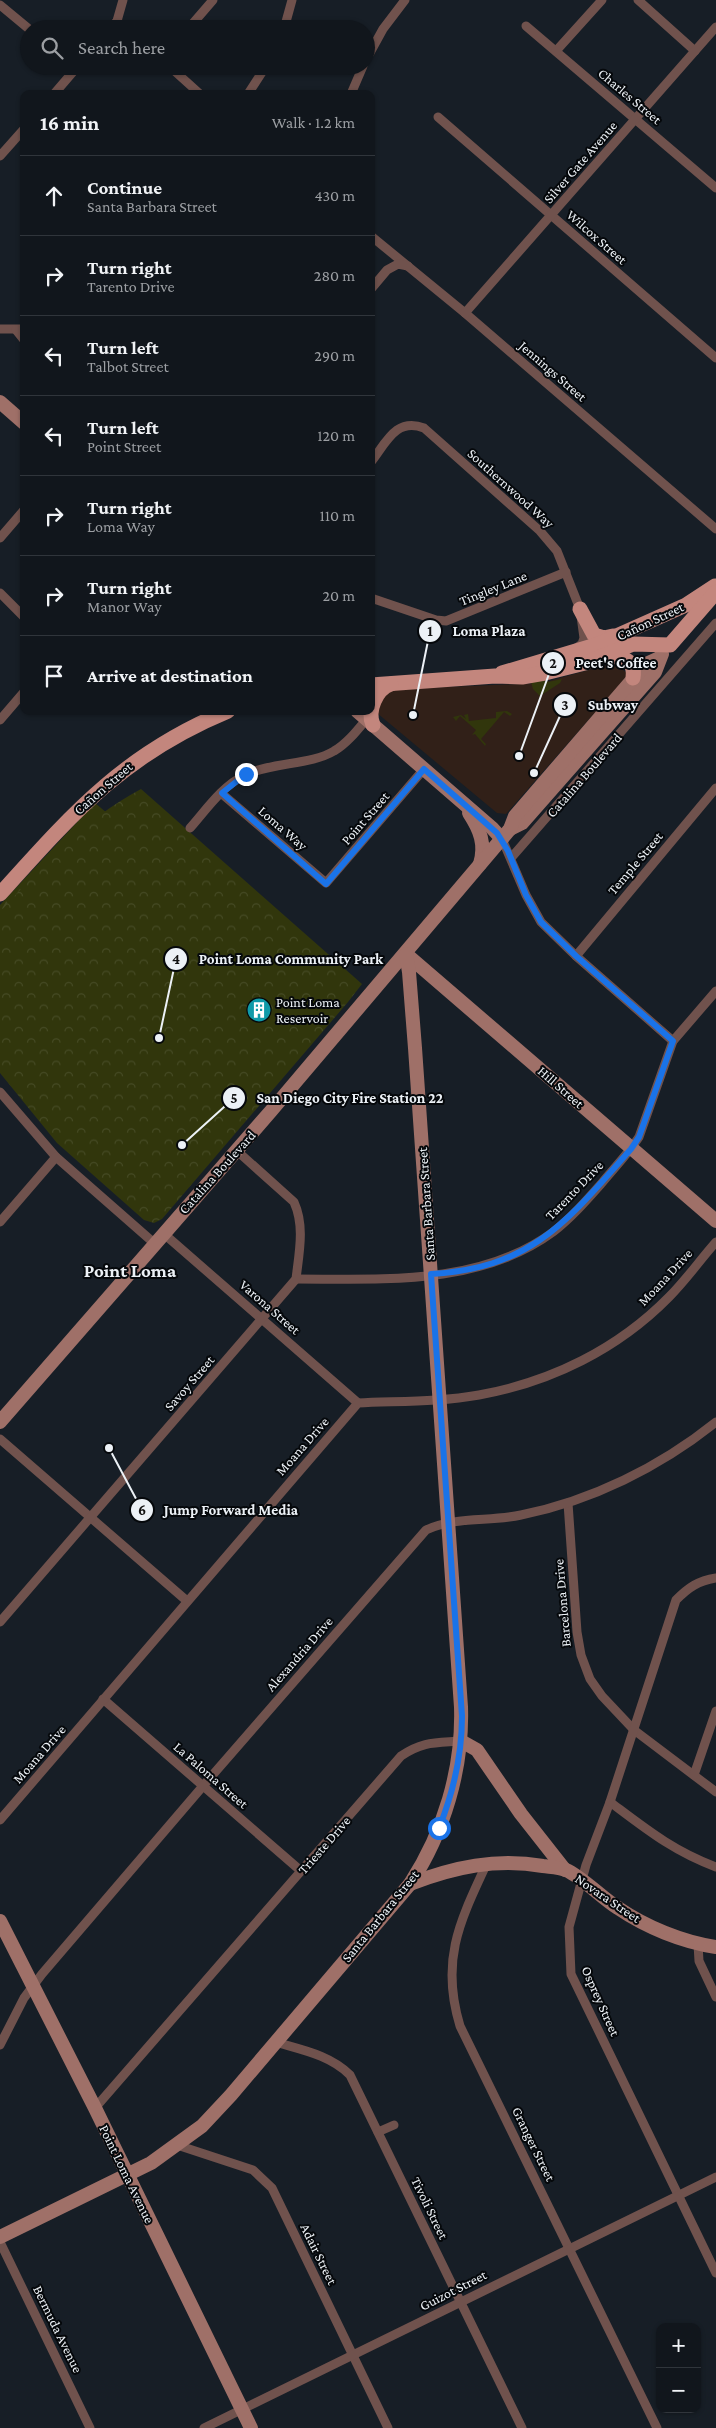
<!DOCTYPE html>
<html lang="en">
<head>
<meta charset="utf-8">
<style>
	:root { --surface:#11161c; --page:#1a1f25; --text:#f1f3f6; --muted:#9c9fa3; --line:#30353b }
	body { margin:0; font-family:"Crimson Pro",serif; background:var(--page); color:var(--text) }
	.controls { position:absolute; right:15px; bottom:15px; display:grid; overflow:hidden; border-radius:10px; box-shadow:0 1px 4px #0004 }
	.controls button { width:45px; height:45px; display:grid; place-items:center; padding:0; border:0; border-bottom:1px solid var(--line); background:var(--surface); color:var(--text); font:25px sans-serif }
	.stop { position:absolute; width:15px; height:15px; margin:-11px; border:4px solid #1a73e8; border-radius:50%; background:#fff }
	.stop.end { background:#1a73e8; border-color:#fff; box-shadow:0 1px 5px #0008 }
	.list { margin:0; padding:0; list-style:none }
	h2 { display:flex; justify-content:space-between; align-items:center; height:65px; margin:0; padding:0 20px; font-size:21px }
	h2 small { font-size:16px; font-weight:400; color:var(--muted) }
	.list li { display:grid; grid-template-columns:32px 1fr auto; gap:15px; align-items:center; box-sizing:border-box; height:80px; padding:0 20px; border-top:1px solid var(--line) }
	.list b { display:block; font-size:19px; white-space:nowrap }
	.list p { margin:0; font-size:16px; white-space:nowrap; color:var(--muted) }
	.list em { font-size:16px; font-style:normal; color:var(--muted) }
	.icon { flex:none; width:28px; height:28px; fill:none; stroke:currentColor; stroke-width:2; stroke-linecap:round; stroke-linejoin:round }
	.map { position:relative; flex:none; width:716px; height:2428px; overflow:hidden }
	.search { position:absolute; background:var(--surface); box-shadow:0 1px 4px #0004; left:20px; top:20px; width:355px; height:55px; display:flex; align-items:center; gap:12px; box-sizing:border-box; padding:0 18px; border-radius:28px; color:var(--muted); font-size:19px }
	.panel { position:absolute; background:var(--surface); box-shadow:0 1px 4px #0004; left:20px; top:90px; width:355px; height:625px; border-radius:10px }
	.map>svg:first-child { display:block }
	.commercial { fill:#312018 }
	.green { fill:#31360c }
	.forest { fill:url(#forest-firs) }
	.park { fill:url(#park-crowns) }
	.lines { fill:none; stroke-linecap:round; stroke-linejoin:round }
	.street { stroke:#70524d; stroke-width:9 }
	.secondary { stroke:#9f7068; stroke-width:14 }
	.primary { stroke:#c3867d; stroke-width:15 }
	.route { stroke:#1a73e8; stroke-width:6 }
	.labels { text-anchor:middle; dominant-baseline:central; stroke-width:4; stroke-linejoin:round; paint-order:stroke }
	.street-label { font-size:14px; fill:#ecf1f6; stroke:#05080b }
	.poi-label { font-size:14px; fill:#ecf1f6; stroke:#05080b; text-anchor:start }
	.district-label { font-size:19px; font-weight:bold; fill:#ecf1f6; stroke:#05080b }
	.leader { fill:none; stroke:#ecf1f6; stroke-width:2 }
	.callout-dot { fill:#ecf1f6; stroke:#05080b; stroke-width:2 }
	.mark-label { font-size:15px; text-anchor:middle; font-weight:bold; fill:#111 }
	.callout-label { font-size:15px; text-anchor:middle; font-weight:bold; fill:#ecf1f6; stroke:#05080b; stroke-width:4; stroke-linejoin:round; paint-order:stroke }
</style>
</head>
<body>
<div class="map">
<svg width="716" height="2428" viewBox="0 0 716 2428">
	<defs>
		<pattern id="forest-firs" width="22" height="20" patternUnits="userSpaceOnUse" patternTransform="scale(1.25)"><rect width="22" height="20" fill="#31360c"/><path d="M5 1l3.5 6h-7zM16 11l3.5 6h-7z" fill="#454a24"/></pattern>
		<pattern id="park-crowns" width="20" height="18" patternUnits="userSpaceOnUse" patternTransform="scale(1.25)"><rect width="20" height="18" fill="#31360c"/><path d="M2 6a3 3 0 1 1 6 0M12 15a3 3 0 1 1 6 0" fill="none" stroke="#454a24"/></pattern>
	</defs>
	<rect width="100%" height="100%" fill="#171e26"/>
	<path class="commercial" d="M614 663 627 673 626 677 506 814 497 813 377 713 379 703 388 692 400 689 542 683Z"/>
	<g class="green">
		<path d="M562 679 560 683 540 696 533 689 531 682 547 680 548 682Z"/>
		<path d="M507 711 512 714 510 716 504 712 481 739 486 744 485 746 475 734 472 735 476 730 460 716 456 721 453 717 461 715 466 719 464 715 468 714 469 721 496 718V712Z"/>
	</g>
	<path class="forest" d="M95 803 107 813 0 960V905Z"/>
	<path class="park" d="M141 789 362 984 348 1002 162 1219 154 1223 144 1220 57 1143 0 1073V912C44 864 83 820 141 789Z"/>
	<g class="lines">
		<g class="street">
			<path d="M638 0 695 51"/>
			<path d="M0 5 29 29"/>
			<path d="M117 21 125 29"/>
			<path d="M526 26 716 188"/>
			<path d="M110 29 117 21 123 0"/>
			<path d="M188 29 213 0"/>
			<path d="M284 29 292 0"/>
			<path d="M556 51 602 0"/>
			<path d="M366 60 383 29 405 0"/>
			<path d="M169 66 200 94"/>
			<path d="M54 94 78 66"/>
			<path d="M248 94 266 66"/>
			<path d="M351 94 363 66"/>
			<path d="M438 117 716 358"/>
			<path d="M0 156 24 129"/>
			<path d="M371 236 465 313 716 529"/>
			<path d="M371 289 387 270 398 264 408 266"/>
			<path d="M465 313 716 27"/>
			<path d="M0 329H24"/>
			<path d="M16 330 24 340"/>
			<path d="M371 462C386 443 396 417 424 428L540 531 557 551 580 609 584 638 582 644 575 649"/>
			<path d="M0 538 24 510"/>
			<path d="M0 593 24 617"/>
			<path d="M371 598 436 620 446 621 566 572"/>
			<path d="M0 720 24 692"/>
			<path d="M221 793 326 883 424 769"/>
			<path d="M190 828C206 810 222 786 245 775 272 762 311 765 334 751 348 743 359 728 369 716"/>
			<path d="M502 839 526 895 541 922 576 956 673 1041"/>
			<path d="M511 858 716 623"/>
			<path d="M576 956 716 788"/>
			<path d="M0 1092 56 1157 154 1243"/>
			<path d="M0 1222 56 1157"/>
			<path d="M163 1233 358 1403"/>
			<path d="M296 1279C382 1279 480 1286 553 1232 571 1218 586 1201 601 1184 614 1168 628 1154 639 1137L673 1041 716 991"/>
			<path d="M0 1439 187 1601"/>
			<path d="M568 1503 577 1632 581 1655 590 1679 602 1696 634 1730 716 1792"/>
			<path d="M716 1578C698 1581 689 1587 676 1600L610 1802 586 1865 569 1927 571 1974 716 2273"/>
			<path d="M0 1622 296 1279C299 1253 305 1226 294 1202L236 1150"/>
			<path d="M103 1699 301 1871"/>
			<path d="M694 1775 716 1711"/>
			<path d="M610 1802C646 1829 673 1851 716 1867"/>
			<path d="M0 1820 358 1403C398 1401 440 1402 479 1395 551 1382 618 1349 669 1297 686 1280 700 1260 716 1242"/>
			<path d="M487 1863C460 1921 440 1960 460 2026L657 2428"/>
			<path d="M698 1944 699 1961 716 1997"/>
			<path d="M275 2042C302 2050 330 2055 350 2075L522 2428"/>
			<path d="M0 2045 24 1998 42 1974 203 1786 426 1530C455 1516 490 1522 521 1515 591 1501 660 1467 716 1422"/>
			<path d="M95 2108 401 1756C423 1741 436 1743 461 1741"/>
			<path d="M378 2132 394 2125"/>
			<path d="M177 2145 253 2170 272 2188 388 2428"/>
			<path d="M0 2242 90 2428"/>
			<path d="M204 2428 716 2177"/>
		</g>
		<g class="secondary">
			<path d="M0 402 24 423"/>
			<path d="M357 711 492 828 502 839"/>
			<path d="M469 813C480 830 486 844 480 864"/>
			<path d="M510 829 522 823 655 672 662 654"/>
			<path d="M406 954 716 1221"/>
			<path d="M0 1422 271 1111 510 829 515 816 646 664 659 658"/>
			<path d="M461 1741 477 1750 521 1814 565 1870"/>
			<path d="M410 1884C454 1867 496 1858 543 1866 550 1867 559 1867 566 1870 582 1877 602 1898 618 1908 646 1927 682 1942 716 1947"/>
			<path d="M0 1921 95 2108 251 2428"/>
			<path d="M0 2237 151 2163 202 2126 231 2095 410 1884C444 1832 463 1769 461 1707L415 1048 409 972 406 954"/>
		</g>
		<g class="primary">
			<path d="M580 609 594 635 604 638 613 636"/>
			<path d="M604 656C620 656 636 658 633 678"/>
			<path d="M502 673 596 645 686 605 715 586"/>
			<path d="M371 685 495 676 522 677 545 673 585 663 633 644 670 645 716 592"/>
			<path d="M373 725C367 711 376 689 391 684"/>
			<path d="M0 894C73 813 124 754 228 711"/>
		</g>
	</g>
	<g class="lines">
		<path class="route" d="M246 774 222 793 326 884 424 769 497 833 508 851 526 895 541 922 576 956 673 1041 639 1137 631 1149C568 1220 533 1268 431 1274L462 1716C462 1755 453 1793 439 1828"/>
	</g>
	<defs>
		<symbol id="building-disc" viewBox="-11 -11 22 22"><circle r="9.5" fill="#0f9aa8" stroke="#05080b"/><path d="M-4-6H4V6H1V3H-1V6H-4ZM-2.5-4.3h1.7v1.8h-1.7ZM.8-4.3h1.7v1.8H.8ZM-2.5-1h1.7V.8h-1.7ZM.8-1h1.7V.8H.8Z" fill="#fff"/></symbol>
	</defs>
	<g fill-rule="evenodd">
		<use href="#building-disc" x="245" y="996" width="28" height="28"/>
	</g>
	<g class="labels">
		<g class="street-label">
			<text transform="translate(630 96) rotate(40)">Charles Street</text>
			<text transform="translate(580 162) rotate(-49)">Silver Gate Avenue</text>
			<text transform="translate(597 237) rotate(41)">Wilcox Street</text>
			<text transform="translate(553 371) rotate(41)">Jennings Street</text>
			<text transform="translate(511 488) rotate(42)">Southernwood Way</text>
			<text transform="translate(493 588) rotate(-22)">Tingley Lane</text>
			<text transform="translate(650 621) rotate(-25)">Cañon Street</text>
			<text transform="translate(584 775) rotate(-49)">Catalina Boulevard</text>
			<text transform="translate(103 788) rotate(-41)">Cañon Street</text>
			<text transform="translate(365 818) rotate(-49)">Point Street</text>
			<text transform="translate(283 828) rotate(41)">Loma Way</text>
			<text transform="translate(635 863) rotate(-50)">Temple Street</text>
			<text transform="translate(561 1087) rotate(41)">Hill Street</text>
			<text transform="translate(217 1172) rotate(-48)">Catalina Boulevard</text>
			<text transform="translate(574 1190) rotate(-46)">Tarento Drive</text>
			<text transform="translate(426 1204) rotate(-94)">Santa Barbara Street</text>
			<text transform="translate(665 1277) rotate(-47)">Moana Drive</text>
			<text transform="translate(270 1307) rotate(41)">Varona Street</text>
			<text transform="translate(189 1383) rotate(-49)">Savoy Street</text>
			<text transform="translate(302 1446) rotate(-49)">Moana Drive</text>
			<text transform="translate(562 1603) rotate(-95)">Barcelona Drive</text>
			<text transform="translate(299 1654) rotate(-49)">Alexandria Drive</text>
			<text transform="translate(39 1754) rotate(-49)">Moana Drive</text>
			<text transform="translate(211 1775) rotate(41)">La Paloma Street</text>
			<text transform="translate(324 1845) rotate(-49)">Trieste Drive</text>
			<text transform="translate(608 1898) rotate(34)">Novara Street</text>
			<text transform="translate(380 1916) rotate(-51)">Santa Barbara Street</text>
			<text transform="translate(601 2001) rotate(66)">Osprey Street</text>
			<text transform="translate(534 2144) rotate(64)">Granger Street</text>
			<text transform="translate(127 2174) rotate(64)">Point Loma Avenue</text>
			<text transform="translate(430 2208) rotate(64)">Tivoli Street</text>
			<text transform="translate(319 2254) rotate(64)">Adair Street</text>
			<text transform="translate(453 2290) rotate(-27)">Guizot Street</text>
			<text transform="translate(58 2329) rotate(64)">Bermuda Avenue</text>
		</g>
		<g class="poi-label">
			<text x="276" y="1002">Point Loma<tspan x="276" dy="16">Reservoir</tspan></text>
		</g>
		<g class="district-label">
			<text x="130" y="1270">Point Loma</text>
		</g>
	</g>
	<path class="leader" d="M413 715L430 631M519 756L553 663M534 773L565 705M159 1038L176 959M182 1145L234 1098M109 1448L142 1510"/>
	<g class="callout-dot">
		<circle cx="413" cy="715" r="5"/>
		<circle cx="519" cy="756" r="5"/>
		<circle cx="534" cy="773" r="5"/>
		<circle cx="159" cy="1038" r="5"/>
		<circle cx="182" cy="1145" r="5"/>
		<circle cx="109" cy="1448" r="5"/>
		<circle cx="430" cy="631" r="12"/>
		<circle cx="553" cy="663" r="12"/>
		<circle cx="565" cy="705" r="12"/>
		<circle cx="176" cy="959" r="12"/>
		<circle cx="234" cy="1098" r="12"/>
		<circle cx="142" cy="1510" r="12"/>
	</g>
	<g class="mark-label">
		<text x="430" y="636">1</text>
		<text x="553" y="668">2</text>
		<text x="565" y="710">3</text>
		<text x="176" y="964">4</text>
		<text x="234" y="1103">5</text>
		<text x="142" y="1515">6</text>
	</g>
	<g class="callout-label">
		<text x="489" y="636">Loma Plaza</text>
		<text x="616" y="668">Peet's Coffee</text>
		<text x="613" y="710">Subway</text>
		<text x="291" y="964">Point Loma Community Park</text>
		<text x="350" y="1103">San Diego City Fire Station 22</text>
		<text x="231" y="1515">Jump Forward Media</text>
	</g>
</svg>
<div class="controls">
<button>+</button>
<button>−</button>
</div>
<div class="stop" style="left:439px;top:1828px"></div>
<div class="stop end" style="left:246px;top:774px"></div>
<div class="search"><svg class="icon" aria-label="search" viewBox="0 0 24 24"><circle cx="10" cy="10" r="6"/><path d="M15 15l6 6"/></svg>Search here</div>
<section class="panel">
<h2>16 min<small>Walk · 1.2 km</small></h2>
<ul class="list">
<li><svg class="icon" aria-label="ahead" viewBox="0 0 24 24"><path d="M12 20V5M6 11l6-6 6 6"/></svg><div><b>Continue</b><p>Santa Barbara Street</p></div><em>430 m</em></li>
<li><svg class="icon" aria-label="right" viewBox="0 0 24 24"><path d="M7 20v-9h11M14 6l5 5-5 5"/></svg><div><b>Turn right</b><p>Tarento Drive</p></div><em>280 m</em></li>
<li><svg class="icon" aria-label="left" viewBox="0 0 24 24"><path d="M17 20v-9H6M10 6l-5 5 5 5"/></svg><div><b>Turn left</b><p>Talbot Street</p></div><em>290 m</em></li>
<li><svg class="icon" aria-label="left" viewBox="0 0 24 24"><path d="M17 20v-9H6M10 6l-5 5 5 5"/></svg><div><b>Turn left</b><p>Point Street</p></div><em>120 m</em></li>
<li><svg class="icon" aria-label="right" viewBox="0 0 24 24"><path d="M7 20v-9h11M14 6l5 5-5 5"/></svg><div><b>Turn right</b><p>Loma Way</p></div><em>110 m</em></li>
<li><svg class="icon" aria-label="right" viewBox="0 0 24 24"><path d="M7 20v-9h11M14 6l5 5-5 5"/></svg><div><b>Turn right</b><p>Manor Way</p></div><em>20 m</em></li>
<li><svg class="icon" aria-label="arrive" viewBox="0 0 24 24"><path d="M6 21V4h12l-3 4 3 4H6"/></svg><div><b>Arrive at destination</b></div></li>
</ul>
</section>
</div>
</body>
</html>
